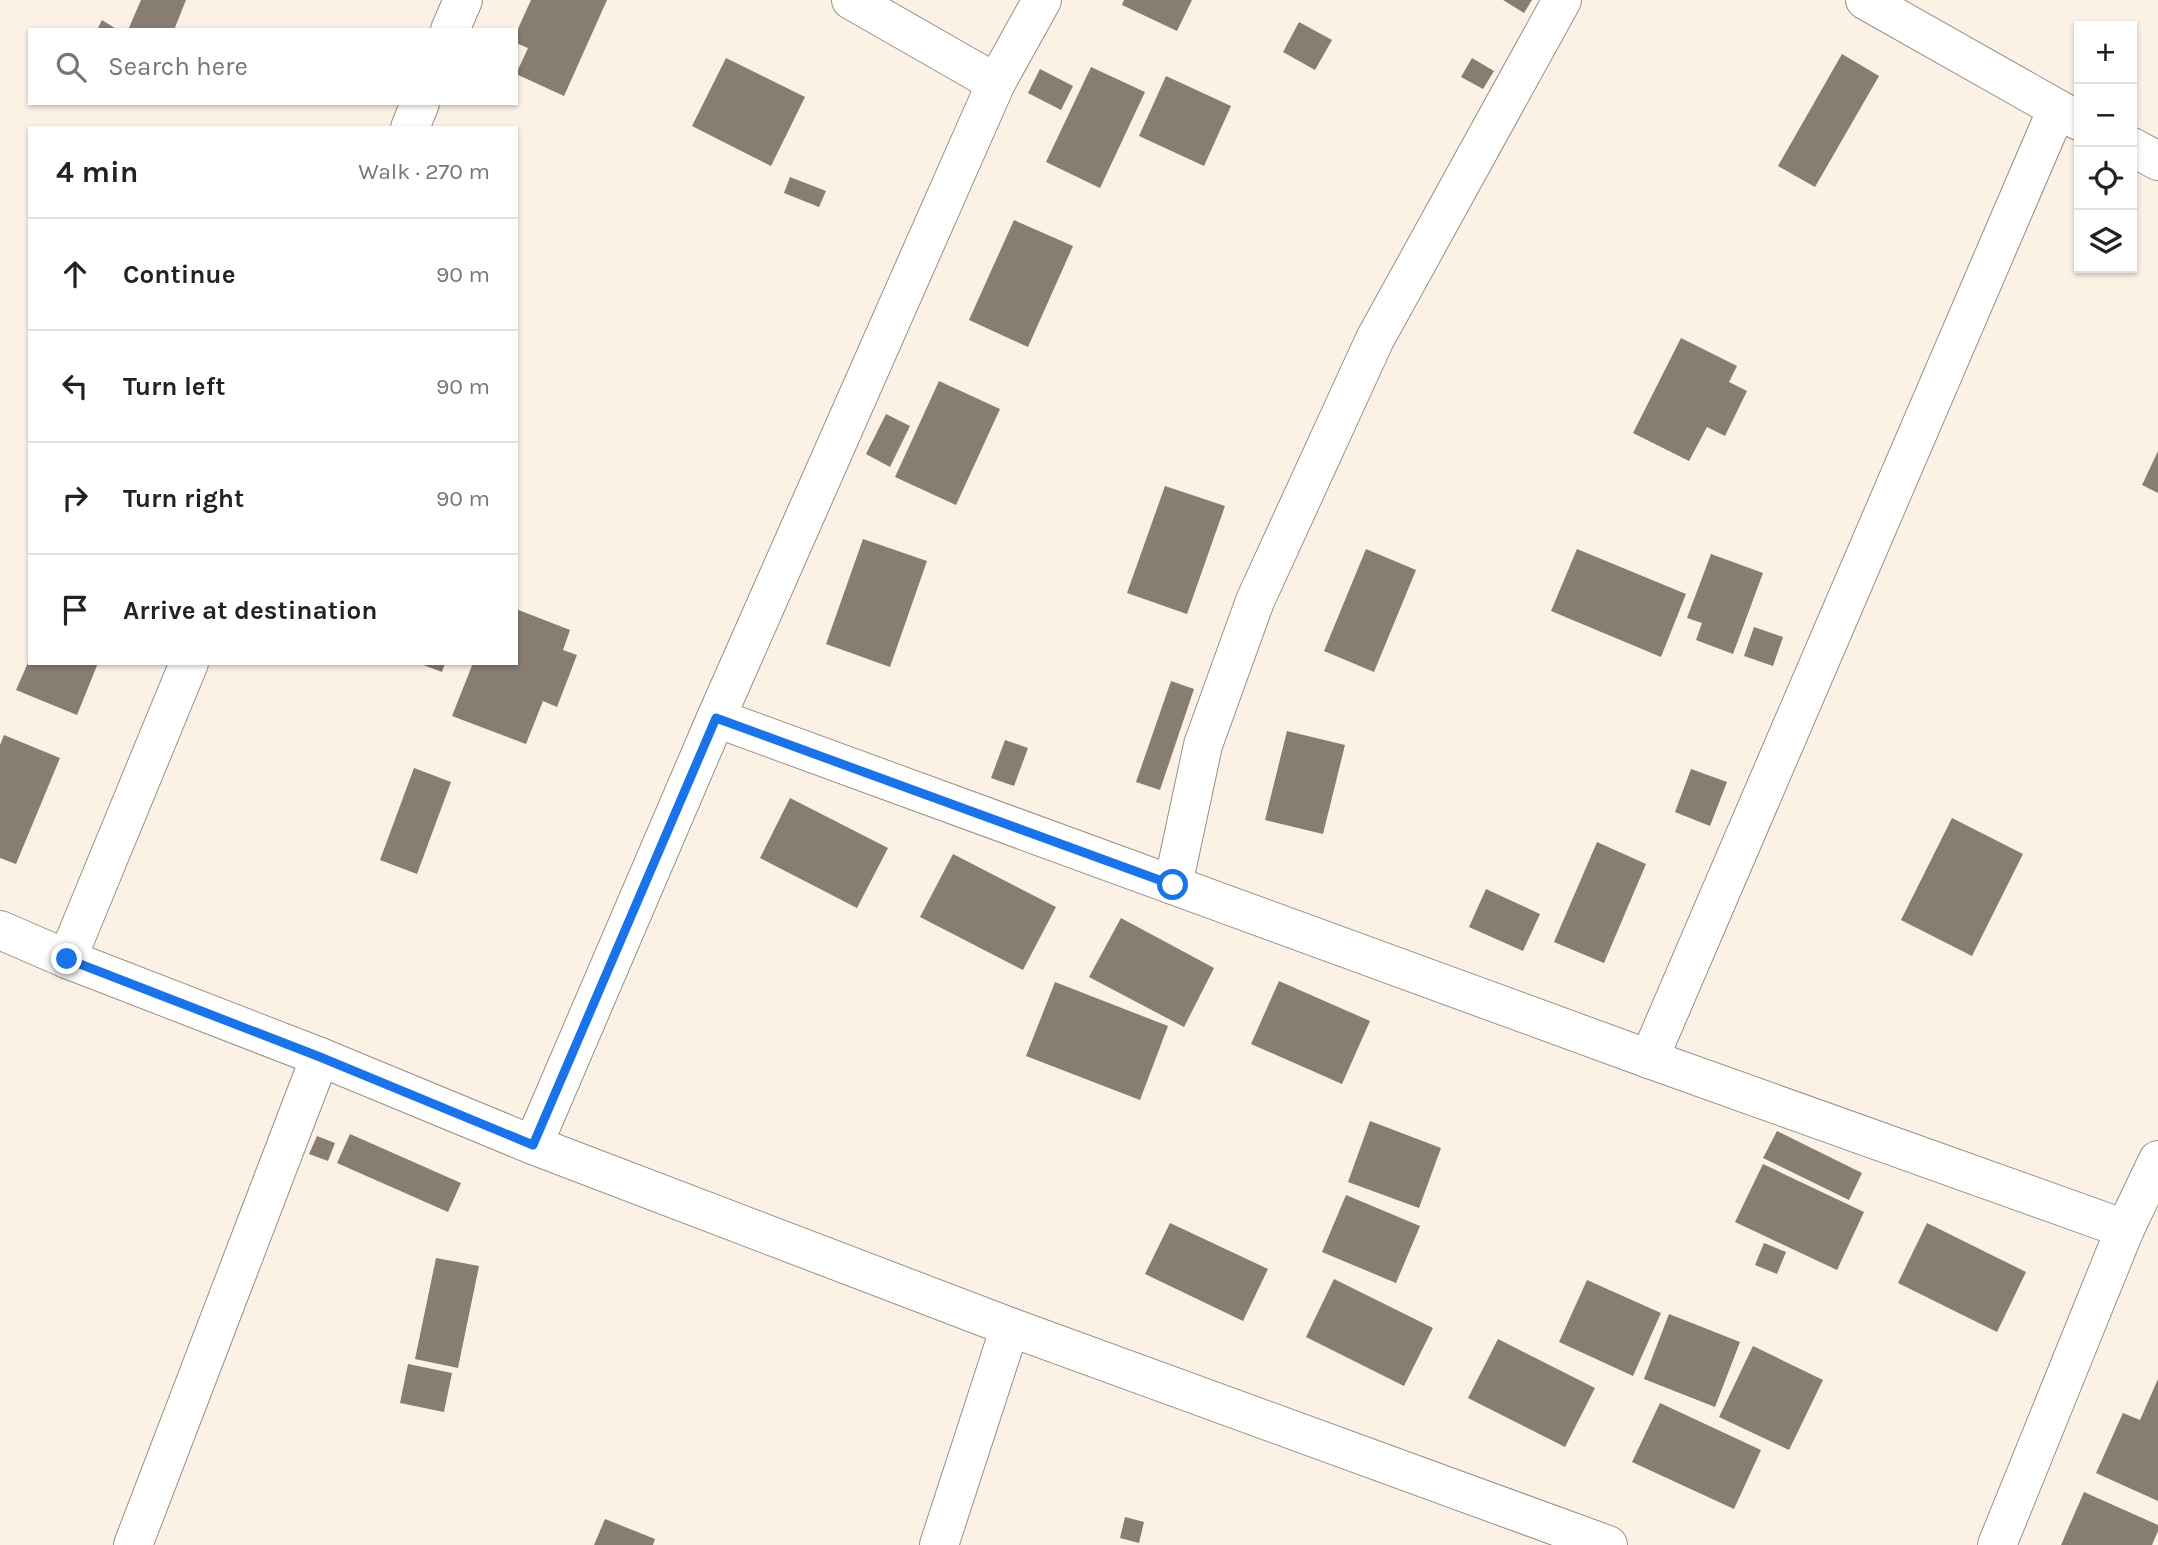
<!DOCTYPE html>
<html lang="en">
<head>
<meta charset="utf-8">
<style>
	:root { --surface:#fff; --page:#f6f6f6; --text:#222; --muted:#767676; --line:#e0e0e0 }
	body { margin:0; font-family:Karla,sans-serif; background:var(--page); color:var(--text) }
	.controls { position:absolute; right:21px; top:21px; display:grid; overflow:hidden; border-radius:0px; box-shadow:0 2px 5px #0004 }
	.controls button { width:63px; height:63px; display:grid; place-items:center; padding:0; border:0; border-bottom:2px solid var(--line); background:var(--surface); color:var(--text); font:35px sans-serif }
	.stop { position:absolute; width:21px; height:21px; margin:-16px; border:5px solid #1a73e8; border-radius:50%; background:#fff }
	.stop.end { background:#1a73e8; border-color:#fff; box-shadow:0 2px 7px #0008 }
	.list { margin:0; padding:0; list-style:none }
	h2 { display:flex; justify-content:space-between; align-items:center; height:91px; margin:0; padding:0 28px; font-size:30px }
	h2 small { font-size:23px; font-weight:400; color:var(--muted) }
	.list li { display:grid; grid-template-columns:46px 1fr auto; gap:21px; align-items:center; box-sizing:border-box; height:112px; padding:0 28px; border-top:2px solid var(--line) }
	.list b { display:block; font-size:26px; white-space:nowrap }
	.list em { font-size:23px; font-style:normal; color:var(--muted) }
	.icon { flex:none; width:38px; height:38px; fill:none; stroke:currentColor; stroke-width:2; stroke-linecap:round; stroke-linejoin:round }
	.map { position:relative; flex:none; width:2158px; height:1545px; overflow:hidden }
	.search { position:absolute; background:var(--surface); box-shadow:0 2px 5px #0004; left:28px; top:28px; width:490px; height:77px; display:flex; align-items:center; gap:18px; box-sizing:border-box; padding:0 24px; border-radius:0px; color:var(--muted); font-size:26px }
	.panel { position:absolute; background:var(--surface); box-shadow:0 2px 5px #0004; left:28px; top:126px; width:490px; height:539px; border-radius:0px }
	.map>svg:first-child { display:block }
	.building { fill:#877d72 }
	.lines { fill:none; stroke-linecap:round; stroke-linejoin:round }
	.minor-casing { stroke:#9a9085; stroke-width:40 }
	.minor { stroke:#fff; stroke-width:38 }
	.route { stroke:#1a73e8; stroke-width:9 }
</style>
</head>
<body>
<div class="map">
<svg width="2158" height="1545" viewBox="0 0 2158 1545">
	<rect width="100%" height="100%" fill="#fcf1e5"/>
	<g class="building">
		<path d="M141 0H186L174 30H128Z"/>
		<path d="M531 0H607L564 96 516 74 528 48 516 43V33Z"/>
		<path d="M1124 0H1192L1177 31 1122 5Z"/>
		<path d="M1503 0H1532L1524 13Z"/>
		<path d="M102 20 118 30H97Z"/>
		<path d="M1299 22 1332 40 1315 70 1283 52Z"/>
		<path d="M1842 54 1879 76 1815 187 1778 166Z"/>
		<path d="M726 58 805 97 771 166 692 126Z"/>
		<path d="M1472 58 1494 71 1483 89 1461 77Z"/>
		<path d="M1091 67 1145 92 1100 188 1046 162Z"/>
		<path d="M1040 69 1073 86 1061 110 1028 93Z"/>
		<path d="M1166 76 1231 106 1204 166 1139 136Z"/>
		<path d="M790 177 826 191 819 207 784 193Z"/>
		<path d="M1014 220 1073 246 1028 347 969 320Z"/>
		<path d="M1681 338 1737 366 1729 382 1747 391 1725 436 1707 427 1689 461 1633 433Z"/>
		<path d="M939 381 1000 409 956 505 895 477Z"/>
		<path d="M886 414 910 426 890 467 866 454Z"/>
		<path d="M2158 451V493L2142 485Z"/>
		<path d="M1165 486 1225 506 1187 614 1127 593Z"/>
		<path d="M863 539 927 561 890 667 826 644Z"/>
		<path d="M1366 549 1416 570 1374 672 1324 651Z"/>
		<path d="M1577 549 1686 594 1661 657 1551 611Z"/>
		<path d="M1711 554 1763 573 1733 654 1696 640 1702 623 1687 618Z"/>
		<path d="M516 609 570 630 563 650 577 655 557 707 543 701 526 744 452 716 473 663H516Z"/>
		<path d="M1754 627 1783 637 1773 666 1744 656Z"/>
		<path d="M30 658V663H98L77 715 16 690Z"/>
		<path d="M418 663H445L442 672Z"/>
		<path d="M1171 681 1194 689 1160 790 1136 782Z"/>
		<path d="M1287 731 1345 745 1323 834 1265 820Z"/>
		<path d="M4 735 60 758 16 864 0 858V745Z"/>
		<path d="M1005 740 1028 748 1014 786 991 778Z"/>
		<path d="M414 768 451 782 417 874 380 860Z"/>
		<path d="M1691 769 1727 782 1710 826 1675 812Z"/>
		<path d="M790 798 888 848 857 908 760 858Z"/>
		<path d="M1952 818 2023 854 1972 956 1901 920Z"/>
		<path d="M1597 842 1646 864 1604 963 1554 942Z"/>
		<path d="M953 854 1056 907 1023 970 920 917Z"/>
		<path d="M1486 889 1540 914 1523 951 1469 927Z"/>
		<path d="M1121 918 1214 968 1184 1027 1089 977Z"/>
		<path d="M1279 981 1370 1021 1342 1084 1251 1044Z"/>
		<path d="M1055 982 1168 1026 1140 1100 1026 1056Z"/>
		<path d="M1370 1121 1441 1148 1419 1208 1348 1182Z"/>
		<path d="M1777 1131 1862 1173 1849 1200 1763 1158Z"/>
		<path d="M350 1134 461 1183 448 1212 337 1163Z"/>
		<path d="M317 1136 335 1143 328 1161 309 1154Z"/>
		<path d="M1763 1164 1864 1212 1837 1270 1735 1222Z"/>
		<path d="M1346 1195 1420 1226 1396 1283 1322 1252Z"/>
		<path d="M1170 1223 1268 1269 1243 1321 1145 1274Z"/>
		<path d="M1927 1223 2026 1272 1997 1332 1898 1283Z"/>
		<path d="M1764 1243 1786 1252 1777 1274 1755 1265Z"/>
		<path d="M436 1258 479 1266 458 1368 415 1359Z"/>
		<path d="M1334 1279 1433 1328 1404 1386 1306 1337Z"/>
		<path d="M1587 1280 1661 1313 1633 1376 1559 1342Z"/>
		<path d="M1669 1314 1740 1342 1715 1407 1644 1379Z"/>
		<path d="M1498 1339 1595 1388 1565 1447 1468 1398Z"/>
		<path d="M1753 1346 1823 1380 1789 1450 1719 1417Z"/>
		<path d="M408 1364 452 1373 444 1412 400 1403Z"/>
		<path d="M2158 1379V1501L2096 1473 2123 1413 2140 1420Z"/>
		<path d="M1660 1403 1761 1450 1734 1509 1632 1462Z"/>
		<path d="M2084 1492 2158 1525V1531L2152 1545H2061Z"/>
		<path d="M1125 1517 1144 1522 1139 1543 1120 1538Z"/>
		<path d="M605 1519 655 1539 653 1545H594Z"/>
	</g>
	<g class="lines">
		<defs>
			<g id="minor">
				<path d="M851 0 996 83"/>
				<path d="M1865 0 2079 121"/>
				<path d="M450 30 463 0"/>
				<path d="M410 128 420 103"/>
				<path d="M2132 147 2158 161"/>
				<path d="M716 718 1649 1059 2125 1229"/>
				<path d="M1173 885 1203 745 1255 601 1375 339 1562 0"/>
				<path d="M0 930 67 959 320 1057 533 1145 1010 1327 1608 1545"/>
				<path d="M67 959 189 663"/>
				<path d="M1649 1059 2057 109"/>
				<path d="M533 1145 716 718 996 83 1042 0"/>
				<path d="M133 1545 320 1057"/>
				<path d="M939 1545 1010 1327"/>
				<path d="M1997 1545 2125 1229 2158 1160"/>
			</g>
		</defs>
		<use href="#minor" class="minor-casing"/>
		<use href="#minor" class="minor"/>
	</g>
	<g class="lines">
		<path class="route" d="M67 959 320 1057 533 1145 716 718 1173 885"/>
	</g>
</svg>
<div class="controls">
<button>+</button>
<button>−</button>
<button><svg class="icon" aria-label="locate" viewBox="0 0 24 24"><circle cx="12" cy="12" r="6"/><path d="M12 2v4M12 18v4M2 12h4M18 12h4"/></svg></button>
<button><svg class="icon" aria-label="layers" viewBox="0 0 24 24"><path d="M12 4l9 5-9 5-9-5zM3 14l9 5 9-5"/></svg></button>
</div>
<div class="stop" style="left:1173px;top:885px"></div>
<div class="stop end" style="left:67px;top:959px"></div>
<div class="search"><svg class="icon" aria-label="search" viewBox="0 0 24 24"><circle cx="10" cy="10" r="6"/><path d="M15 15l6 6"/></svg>Search here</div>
<section class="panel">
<h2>4 min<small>Walk · 270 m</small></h2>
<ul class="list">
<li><svg class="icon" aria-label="ahead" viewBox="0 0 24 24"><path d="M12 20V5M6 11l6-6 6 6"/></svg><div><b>Continue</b></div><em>90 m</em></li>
<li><svg class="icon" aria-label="left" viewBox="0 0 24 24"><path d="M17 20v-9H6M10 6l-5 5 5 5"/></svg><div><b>Turn left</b></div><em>90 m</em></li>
<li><svg class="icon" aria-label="right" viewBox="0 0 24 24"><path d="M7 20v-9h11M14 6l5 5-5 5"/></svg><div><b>Turn right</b></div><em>90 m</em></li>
<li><svg class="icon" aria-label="arrive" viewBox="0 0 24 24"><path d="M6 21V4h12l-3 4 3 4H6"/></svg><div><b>Arrive at destination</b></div></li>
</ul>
</section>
</div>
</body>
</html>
